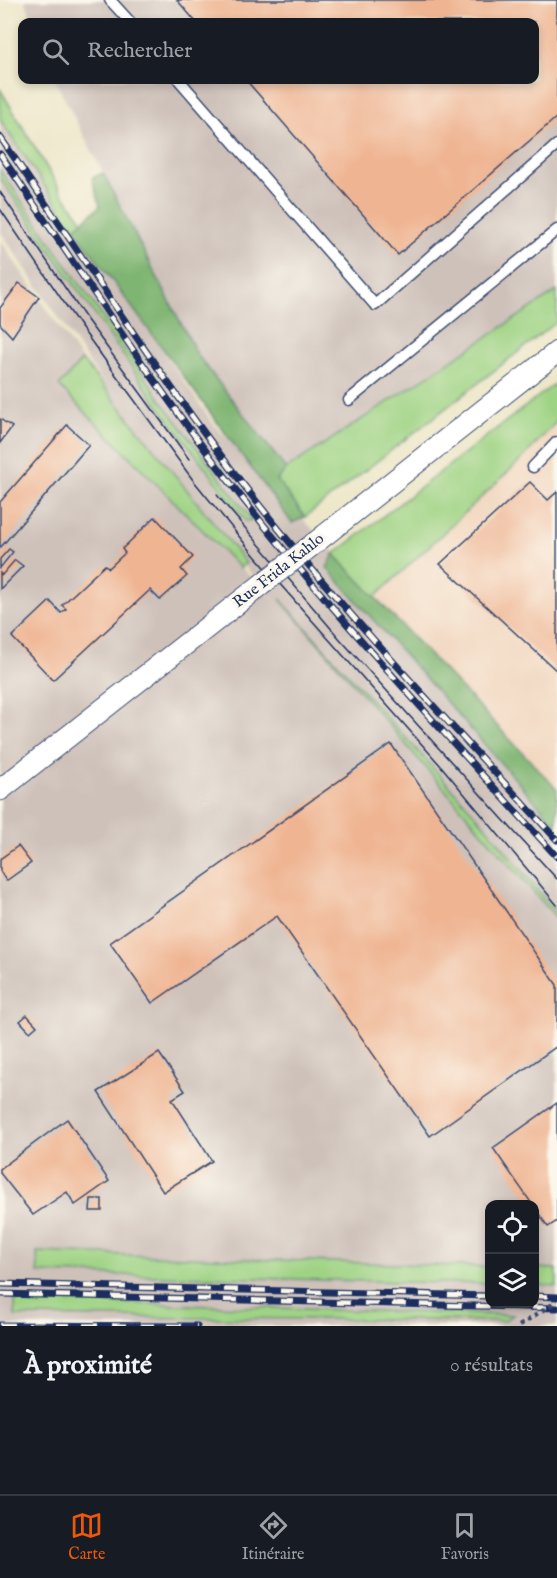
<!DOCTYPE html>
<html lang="fr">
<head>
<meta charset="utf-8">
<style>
	:root { --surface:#171b24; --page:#20242c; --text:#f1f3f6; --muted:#9ea1a6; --line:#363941; --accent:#ea580c }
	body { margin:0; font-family:"IM FELL English",serif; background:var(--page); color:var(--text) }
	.controls { position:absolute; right:18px; bottom:18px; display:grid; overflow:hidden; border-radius:12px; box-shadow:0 3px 9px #0003 }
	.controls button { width:54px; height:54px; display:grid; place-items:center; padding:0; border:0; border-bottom:2px solid var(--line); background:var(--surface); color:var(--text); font:30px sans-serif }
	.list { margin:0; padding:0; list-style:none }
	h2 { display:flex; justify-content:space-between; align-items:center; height:78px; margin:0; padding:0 24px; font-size:26px }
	h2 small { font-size:20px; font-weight:400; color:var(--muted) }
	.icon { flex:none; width:33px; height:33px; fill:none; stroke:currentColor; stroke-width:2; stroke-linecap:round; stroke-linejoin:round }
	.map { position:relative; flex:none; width:557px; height:1326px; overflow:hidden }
	.search { position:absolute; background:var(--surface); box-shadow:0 3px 9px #0003; left:18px; right:18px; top:18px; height:66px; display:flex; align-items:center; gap:15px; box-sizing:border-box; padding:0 21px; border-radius:12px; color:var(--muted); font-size:22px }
	.sheet { height:168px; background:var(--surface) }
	nav { display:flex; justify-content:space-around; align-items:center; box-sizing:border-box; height:84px; border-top:2px solid var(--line); background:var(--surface); font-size:16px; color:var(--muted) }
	nav a { display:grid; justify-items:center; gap:3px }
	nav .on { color:var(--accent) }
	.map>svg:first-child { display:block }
	.built { fill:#f1d5bd }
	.industrial { fill:#cec1ba; fill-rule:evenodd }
	.green { fill:#9fd384; stroke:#5d8171; stroke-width:1.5 }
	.forest { fill:#7fb572; stroke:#4d7268; stroke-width:1.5 }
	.building { fill:#efb593 }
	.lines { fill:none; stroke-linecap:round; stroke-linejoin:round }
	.lane-casing { stroke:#3a4a6e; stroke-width:13 }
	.street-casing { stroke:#3a4a6e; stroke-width:23 }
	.lane { stroke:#fff; stroke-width:10 }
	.street { stroke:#fff; stroke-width:21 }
	.tram { stroke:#1b2f5e; stroke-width:1.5 }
	.rail-casing { stroke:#1b2f5e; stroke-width:7 }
	.rail { stroke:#fbf7ec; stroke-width:4.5; stroke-dasharray:14; stroke-linecap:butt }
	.street-bridge-casing { stroke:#3a4a6e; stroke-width:23; stroke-linecap:butt }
	.path-bridge { stroke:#3a4a6e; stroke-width:4; stroke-dasharray:4.5 4.5; stroke-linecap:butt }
	.street-bridge { stroke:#fff; stroke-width:21 }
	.labels { text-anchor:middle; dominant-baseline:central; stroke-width:6; stroke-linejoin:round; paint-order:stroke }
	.street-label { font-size:16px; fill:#1b2f5e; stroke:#fbf7ec }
</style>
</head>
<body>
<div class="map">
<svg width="557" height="1326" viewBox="0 0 557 1326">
	<rect width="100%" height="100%" fill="#fbf7ec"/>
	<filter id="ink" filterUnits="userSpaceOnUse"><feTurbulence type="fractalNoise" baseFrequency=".0167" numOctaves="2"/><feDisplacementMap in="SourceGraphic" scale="12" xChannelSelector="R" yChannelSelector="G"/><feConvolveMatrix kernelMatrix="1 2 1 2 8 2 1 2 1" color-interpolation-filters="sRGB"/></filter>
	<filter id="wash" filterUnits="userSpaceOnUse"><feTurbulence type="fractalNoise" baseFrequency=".008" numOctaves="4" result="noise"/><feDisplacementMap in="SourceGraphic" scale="24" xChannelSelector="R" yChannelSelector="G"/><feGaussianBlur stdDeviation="1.35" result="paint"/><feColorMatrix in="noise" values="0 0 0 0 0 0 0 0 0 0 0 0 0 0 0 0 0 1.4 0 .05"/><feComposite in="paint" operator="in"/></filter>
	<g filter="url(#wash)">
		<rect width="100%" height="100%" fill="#ece5c6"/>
		<path class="built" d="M557 382V788L334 554Z"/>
		<g class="industrial">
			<path d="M25 0H557V290L286 469 198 356 55 80H534V22H33Z"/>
			<path d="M0 118 214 425 557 788V1326H0V240L82 360 59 386 278 604 235 556 129 422 0 231ZM490 1204H534V1304H490Z"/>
		</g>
		<g class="green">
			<path d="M0 89 62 193 83 221 74 229 0 120Z"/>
			<path d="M0 170 163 403 252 520 246 521 158 405 0 178Z"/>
			<path d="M557 291V322L305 517 277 480 286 469Z"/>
			<path d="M82 360 246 563 240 568 59 386Z"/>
			<path d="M557 382V421L523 458 375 597 334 554Z"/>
			<path d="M280 599 482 822 557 914V919Z"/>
			<path d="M37 1252 489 1267V1284L38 1273Z"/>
			<path d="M535 1268 557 1269V1286L535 1285Z"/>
			<path d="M15 1300 513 1315 504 1321 15 1316Z"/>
		</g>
		<g class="forest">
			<path d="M103 173 198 356 286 469 277 480 305 517 292 523 74 229 100 206 92 178Z"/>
			<path d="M334 554 557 789V826L327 568Z"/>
		</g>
		<g id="blocks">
			<g class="building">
				<path d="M177 0H557V117L398 255 246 80H534V22H196Z"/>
				<path d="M19 283 39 297 12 337 0 324V308Z"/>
				<path d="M0 419 12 427 0 443Z"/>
				<path d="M67 425 89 445 0 548V502Z"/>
				<path d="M530 482 548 500 557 492V671L440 564Z"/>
				<path d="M155 517 193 557 181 569 187 576 160 600 150 590 53 680 12 637 50 601 61 613 66 609 62 605 105 565 109 568 125 553 122 549Z"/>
				<path d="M9 549 13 552 0 568V559Z"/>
				<path d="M15 560 23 566 0 589V573L2 575Z"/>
				<path d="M391 744 557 985V1046L430 1136 277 916 152 1003 110 943Z"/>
				<path d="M18 846 31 863 6 881 0 871V859Z"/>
				<path d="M27 1015 37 1026 30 1032 20 1021Z"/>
				<path d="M159 1053 185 1091 172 1099 212 1161 163 1192 98 1092Z"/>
				<path d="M557 1103V1221L548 1227 493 1148Z"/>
				<path d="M67 1119 109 1181 75 1205 67 1192 33 1215 0 1173V1169Z"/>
				<path d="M91 1199H102V1211H90Z"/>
			</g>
		</g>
	</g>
	<g filter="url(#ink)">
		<use href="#blocks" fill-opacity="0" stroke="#3a4a6e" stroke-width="1.5"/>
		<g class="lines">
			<defs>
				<g id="lane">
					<path d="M110 0 130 22"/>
					<path d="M179 80 375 305 557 145"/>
					<path d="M349 400 557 230"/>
					<path d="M533 467 557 442"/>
				</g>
				<g id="street">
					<path d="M325 535 557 352"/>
					<path d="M0 790 261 585"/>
				</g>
			</defs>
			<use href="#lane" class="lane-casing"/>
			<use href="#street" class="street-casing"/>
			<use href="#lane" class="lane"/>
			<use href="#street" class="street"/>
			<g class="tram">
				<path d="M0 192 87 320 189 459"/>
				<path d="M0 209 80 326 193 480 255 556 441 766 557 905"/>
				<path d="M217 495 340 639 557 879"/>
			</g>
			<defs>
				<g id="rail">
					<path d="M0 137C80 252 156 372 242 483 339 608 450 723 557 840"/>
					<path d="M0 154C76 265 149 379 232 485 333 615 447 735 557 857"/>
					<path d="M0 1284 490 1296"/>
					<path d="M0 1294 557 1308"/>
					<path d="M534 1296 557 1297"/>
					<path d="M0 1325 197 1326"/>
				</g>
			</defs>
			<use href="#rail" class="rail-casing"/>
			<use href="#rail" class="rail"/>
			<defs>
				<path id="street-bridge" d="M261 585 325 535"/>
			</defs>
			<use href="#street-bridge" class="street-bridge-casing"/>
			<path class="path-bridge" d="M519 1326 557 1301"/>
			<use href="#street-bridge" class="street-bridge"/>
		</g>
	</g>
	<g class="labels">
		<g class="street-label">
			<text transform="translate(279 571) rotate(-38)">Rue Frida Kahlo</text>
		</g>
	</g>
</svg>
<div class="controls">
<button><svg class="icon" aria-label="locate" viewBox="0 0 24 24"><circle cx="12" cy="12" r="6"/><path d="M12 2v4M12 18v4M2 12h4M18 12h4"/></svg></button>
<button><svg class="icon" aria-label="layers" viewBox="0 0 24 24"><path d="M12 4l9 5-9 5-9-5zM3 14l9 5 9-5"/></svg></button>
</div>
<div class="search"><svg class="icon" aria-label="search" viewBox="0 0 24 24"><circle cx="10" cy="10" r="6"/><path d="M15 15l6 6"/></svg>Rechercher</div>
</div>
<section class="sheet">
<h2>À proximité<small>0 résultats</small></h2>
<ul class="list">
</ul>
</section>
<nav>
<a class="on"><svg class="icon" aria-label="map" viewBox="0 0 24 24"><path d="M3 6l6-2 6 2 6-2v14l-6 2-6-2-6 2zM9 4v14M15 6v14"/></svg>Carte</a>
<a><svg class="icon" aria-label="directions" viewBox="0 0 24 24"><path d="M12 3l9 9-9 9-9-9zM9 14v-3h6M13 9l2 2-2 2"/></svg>Itinéraire</a>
<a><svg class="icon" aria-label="saved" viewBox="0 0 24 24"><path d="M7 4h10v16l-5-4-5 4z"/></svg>Favoris</a>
</nav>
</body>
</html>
